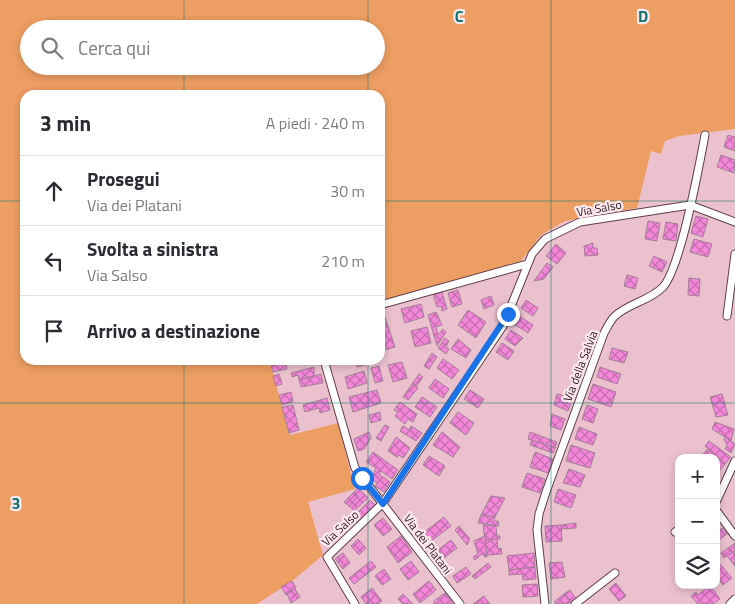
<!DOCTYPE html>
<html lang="it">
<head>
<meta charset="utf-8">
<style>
	:root { --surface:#fff; --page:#f7f7f7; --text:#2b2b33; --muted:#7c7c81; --line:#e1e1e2 }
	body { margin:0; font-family:"Titillium Web",sans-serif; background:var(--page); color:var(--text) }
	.controls { position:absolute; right:15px; bottom:15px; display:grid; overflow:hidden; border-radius:10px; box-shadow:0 2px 8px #0003 }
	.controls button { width:45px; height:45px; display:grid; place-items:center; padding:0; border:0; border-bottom:1px solid var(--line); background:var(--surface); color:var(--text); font:25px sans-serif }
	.stop { position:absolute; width:15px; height:15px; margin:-11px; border:4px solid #1a73e8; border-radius:50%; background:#fff }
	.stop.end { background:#1a73e8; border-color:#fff; box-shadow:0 1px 5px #0008 }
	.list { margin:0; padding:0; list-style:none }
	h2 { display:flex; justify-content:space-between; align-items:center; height:65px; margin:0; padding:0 20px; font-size:21px }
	h2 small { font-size:16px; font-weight:400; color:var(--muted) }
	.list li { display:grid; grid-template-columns:32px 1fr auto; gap:15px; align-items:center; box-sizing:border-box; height:70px; padding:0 20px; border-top:1px solid var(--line) }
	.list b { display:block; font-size:19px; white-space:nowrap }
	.list p { margin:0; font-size:16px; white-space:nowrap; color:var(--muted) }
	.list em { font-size:16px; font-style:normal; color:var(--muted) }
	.icon { flex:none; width:28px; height:28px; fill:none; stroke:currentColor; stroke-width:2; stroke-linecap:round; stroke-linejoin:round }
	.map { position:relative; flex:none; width:735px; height:604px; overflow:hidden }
	.search { position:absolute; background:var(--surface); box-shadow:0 2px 8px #0003; left:20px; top:20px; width:365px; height:55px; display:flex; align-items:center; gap:12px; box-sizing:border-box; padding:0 18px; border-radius:28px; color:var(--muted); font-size:19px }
	.panel { position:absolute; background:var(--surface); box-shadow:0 2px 8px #0003; left:20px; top:90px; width:365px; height:275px; border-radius:15px }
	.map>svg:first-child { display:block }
	.grass { fill:#ed9e62; fill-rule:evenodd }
	.building { fill:url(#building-cross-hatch); stroke:#a18197 }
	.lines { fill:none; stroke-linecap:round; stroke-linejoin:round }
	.minor-casing { stroke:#603e49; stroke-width:9 }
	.minor { stroke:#fff; stroke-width:7 }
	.route { stroke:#1a73e8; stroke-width:6 }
	.grid { fill:none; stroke:#0f766e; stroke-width:1; stroke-opacity:0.55 }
	.labels { text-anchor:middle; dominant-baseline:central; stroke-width:4.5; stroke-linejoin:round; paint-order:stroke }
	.street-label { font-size:12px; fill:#302126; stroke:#fee8ef }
	.grid-label { font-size:16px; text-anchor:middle; font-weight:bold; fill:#0f766e; stroke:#fee8ef; stroke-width:4.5; stroke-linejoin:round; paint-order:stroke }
</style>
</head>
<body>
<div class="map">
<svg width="735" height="604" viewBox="0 0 735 604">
	<defs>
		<pattern id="building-cross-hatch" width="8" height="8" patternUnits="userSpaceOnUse" patternTransform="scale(1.25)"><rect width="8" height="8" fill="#f487d9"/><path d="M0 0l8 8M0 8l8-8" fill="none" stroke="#c66eb0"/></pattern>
	</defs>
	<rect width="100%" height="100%" fill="#ebc1ce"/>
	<path class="grass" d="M0 0H735V129L679 136 665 141 661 154 651 151 637 208 565 221 541 235 521 261 380 302V95H25V360H266L268 365 271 366 290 435 338 423 355 489 308 502 323 555 292 581 257 604H0ZM29 29H376V66H29Z"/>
	<g class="building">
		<path d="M728 135 735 137V151L724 147Z"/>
		<path d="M721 155 735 160 734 173 717 167Z"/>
		<path d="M696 216 708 219 703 237 691 233Z"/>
		<path d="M648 221 660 223 657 241 645 239Z"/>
		<path d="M666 222 678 224 676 241 663 239Z"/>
		<path d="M694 239 712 244 708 257 690 252Z"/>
		<path d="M593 243V248H597L598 255 585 256 584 246Z"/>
		<path d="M556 244 566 253 557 264 546 256Z"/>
		<path d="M654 256 667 262 662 272 649 266Z"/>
		<path d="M547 263 553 267 544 279 534 281Z"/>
		<path d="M627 275 638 278 635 289 624 286Z"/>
		<path d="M689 278 700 279 699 296 688 295Z"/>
		<path d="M458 290 462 304 452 307 448 293Z"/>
		<path d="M442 292 447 309 442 311 441 306 437 307 434 298V295Z"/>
		<path d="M491 296 494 305 484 309 481 300Z"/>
		<path d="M526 300 538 308 533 316 521 308Z"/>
		<path d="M421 304 424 317 405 323 401 309Z"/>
		<path d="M468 310 486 322 476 338 458 325Z"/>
		<path d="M436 312 442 325 436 327 438 335 443 329 446 332 437 346 428 315Z"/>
		<path d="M519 316 533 325 528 333 514 324Z"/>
		<path d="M385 317 395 347 385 350 380 336V319Z"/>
		<path d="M427 327 431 343 415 347 411 331Z"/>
		<path d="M511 330 523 338 515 346 505 339Z"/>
		<path d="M445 338 449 341 446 347 449 349 446 354 438 348Z"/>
		<path d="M458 339 471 350 466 358 451 349Z"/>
		<path d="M502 343 514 351 508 360 496 352Z"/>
		<path d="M612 348 628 352 624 363 609 359Z"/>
		<path d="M432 353 437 357 429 369 424 366Z"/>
		<path d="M443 359 459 370 452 379 437 368Z"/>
		<path d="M359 360H378V362L357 367 356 361Z"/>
		<path d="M286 362 287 369 273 372 271 366Z"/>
		<path d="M402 362 407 378 393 382 388 365Z"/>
		<path d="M379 366 383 381 375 383 371 368Z"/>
		<path d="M314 367V376L299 380 298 375 292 377 291 373Z"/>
		<path d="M600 367 621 374 617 384 597 377Z"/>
		<path d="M364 371 367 383 348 389 345 377Z"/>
		<path d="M279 374 282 384 276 386 273 376Z"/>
		<path d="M321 374 323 383 301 387 299 380Z"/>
		<path d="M419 374 423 377 416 387 412 384Z"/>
		<path d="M435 379 449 389 443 398 429 388Z"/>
		<path d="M412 384 418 388 408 400 403 397Z"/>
		<path d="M593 384 616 392 611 407 588 399Z"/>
		<path d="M377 390 381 403 353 412 349 397Z"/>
		<path d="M470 390 484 399 478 408 464 399Z"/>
		<path d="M291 392 293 402 282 405 279 395Z"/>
		<path d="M557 394 573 398 568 411 554 405Z"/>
		<path d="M722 394 728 415 716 417 710 397Z"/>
		<path d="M422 397 437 407 430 417 415 407Z"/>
		<path d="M327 398 330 410 320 413 319 408 305 412 303 405Z"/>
		<path d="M400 402 417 414 413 422 408 419 405 424 395 416 398 412 394 410Z"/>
		<path d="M293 405 299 430 289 433 282 407Z"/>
		<path d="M587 405 598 409 593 423 582 419Z"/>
		<path d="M380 412 381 420 371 423 369 415Z"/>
		<path d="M458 412 474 423 466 435 450 423Z"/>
		<path d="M552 414 565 419 561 430 550 426Z"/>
		<path d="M715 422 734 429 731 441 712 429Z"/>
		<path d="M385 425 389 427 381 441 376 438Z"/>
		<path d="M403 426 409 430 411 426 422 433 416 441 400 431Z"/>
		<path d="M579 427 597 434 593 445 575 439Z"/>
		<path d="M369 432 371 438 364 449 358 451 354 439Z"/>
		<path d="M442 432 460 447 453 457 433 445Z"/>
		<path d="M530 432 557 442 555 448 528 439Z"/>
		<path d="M396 437 410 448 403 458 399 455 397 457 388 451Z"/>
		<path d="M725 437 735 444 731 453 725 449 727 445 724 440Z"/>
		<path d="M532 440 555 448 553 453 530 445Z"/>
		<path d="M709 441 731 457 725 464 705 446Z"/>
		<path d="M571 445 595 453 590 468 566 461Z"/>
		<path d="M708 449 725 464 719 471 716 468V458H707L703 454Z"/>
		<path d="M373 452 398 470 392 479 381 471 379 474 390 482 384 492 375 486 377 483 371 479 376 468 366 462Z"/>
		<path d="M535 452 553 459 548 473 530 467Z"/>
		<path d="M429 456 445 466 439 476 423 465Z"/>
		<path d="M569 469 585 475 580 487 563 483Z"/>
		<path d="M527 473 545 479 540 493 522 487Z"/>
		<path d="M358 488 368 498 354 511 349 506 358 497 354 492Z"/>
		<path d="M558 489 576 495 571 508 554 502Z"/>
		<path d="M354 492 358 497 349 506 344 502Z"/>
		<path d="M491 496 505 498 495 517 481 515Z"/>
		<path d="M370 500 375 505 359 521 354 516Z"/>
		<path d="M481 515 495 517 494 521H498L499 526 478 523Z"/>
		<path d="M444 517 451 526 430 542 423 533Z"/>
		<path d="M383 518 392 529 383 536 374 525Z"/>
		<path d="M576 523V528L561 529V525Z"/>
		<path d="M483 525 496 526 497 536H500V539L485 540Z"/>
		<path d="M561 525 562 541 546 542 545 526Z"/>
		<path d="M459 526 470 539 467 545 455 530Z"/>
		<path d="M722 528 727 534 716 542V533Z"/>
		<path d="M401 536 412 552 398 563 387 547Z"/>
		<path d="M485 536 487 557H485L482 554 475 560 473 557 478 554 474 541Z"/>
		<path d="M358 539 366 548 359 555 351 546Z"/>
		<path d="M497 539 498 549 501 548 502 554 487 555 485 540Z"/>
		<path d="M451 540 457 548 444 558 438 550Z"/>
		<path d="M735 543V550L724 558 721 553Z"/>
		<path d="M735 550V566L727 556Z"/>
		<path d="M343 553 350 563 343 569 335 559Z"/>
		<path d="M534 553 535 567 509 570 507 556Z"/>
		<path d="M371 561 376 567 354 584 349 578Z"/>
		<path d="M411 561 419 572 408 580 400 569Z"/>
		<path d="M562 562 565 577 551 579 549 563Z"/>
		<path d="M488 563 491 567 475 579 472 576Z"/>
		<path d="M721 565 732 578 723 585 716 576V568Z"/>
		<path d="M466 567 471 574 457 583 453 576Z"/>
		<path d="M535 567 536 579 523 580 522 574 509 575V570Z"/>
		<path d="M384 569 391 579 382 585 375 576Z"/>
		<path d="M292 581 296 588 286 595 281 587Z"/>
		<path d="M429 581 436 590 420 603 413 594Z"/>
		<path d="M616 583 626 596 619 601 609 589Z"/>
		<path d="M537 584 538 596 523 597 522 585Z"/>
		<path d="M706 585H710L720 599 713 604H698L691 596 696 592 698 595 705 589 703 587Z"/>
		<path d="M372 588 382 601 378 604H366L361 597Z"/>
		<path d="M295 589 300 597 291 603 287 594Z"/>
		<path d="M570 590 576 599 571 603 564 594Z"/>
		<path d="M445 593 453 604H434V601Z"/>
		<path d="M403 594 413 604H403L398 599Z"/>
		<path d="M564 594 571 603 556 604 554 602Z"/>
		<path d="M484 596 490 604H473Z"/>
	</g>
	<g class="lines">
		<defs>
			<g id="minor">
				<path d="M380 305 527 264"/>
				<path d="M727 316 735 254"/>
				<path d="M324 360 355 468 460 604"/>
				<path d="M716 502 735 461"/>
				<path d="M716 510 735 536"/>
				<path d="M675 532 679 529"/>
				<path d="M355 604 327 557 383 503 503 326 532 254 545 239 580 222 690 205 735 222"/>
				<path d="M545 604 537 530 539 514 546 492 604 333C607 328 610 321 614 317 628 303 650 301 663 287 681 267 699 166 705 135"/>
				<path d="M575 604 615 573"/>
				<path d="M730 604 735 599"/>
			</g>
		</defs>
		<use href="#minor" class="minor-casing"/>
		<use href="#minor" class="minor"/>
	</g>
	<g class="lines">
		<path class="route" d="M362 478 383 504 508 314"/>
	</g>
	<path class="grid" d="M184 0V29M368 0V29M551 0V604M184 66V95M368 66V95M0 201H25M380 201H735M184 360V604M368 360V604M0 403H735"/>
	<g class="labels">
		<g class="street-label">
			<text transform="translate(599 208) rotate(-10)">Via Salso</text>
			<text transform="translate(580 366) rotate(-69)">Via della Salvia</text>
			<text transform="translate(340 528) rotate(-43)">Via Salso</text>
			<text transform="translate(428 544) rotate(53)">Via dei Platani</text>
		</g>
	</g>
	<g class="grid-label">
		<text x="459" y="22">C</text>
		<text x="643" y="22">D</text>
		<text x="16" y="509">3</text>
	</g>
</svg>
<div class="controls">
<button>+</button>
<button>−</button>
<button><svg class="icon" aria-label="layers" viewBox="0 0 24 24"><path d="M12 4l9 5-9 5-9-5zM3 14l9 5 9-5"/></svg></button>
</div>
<div class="stop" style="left:362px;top:478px"></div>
<div class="stop end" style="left:508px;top:314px"></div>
<div class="search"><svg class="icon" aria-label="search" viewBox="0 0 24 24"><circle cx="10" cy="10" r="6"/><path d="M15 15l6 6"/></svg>Cerca qui</div>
<section class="panel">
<h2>3 min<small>A piedi · 240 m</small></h2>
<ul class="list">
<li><svg class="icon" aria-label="ahead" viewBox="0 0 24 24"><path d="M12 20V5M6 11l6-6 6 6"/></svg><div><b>Prosegui</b><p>Via dei Platani</p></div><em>30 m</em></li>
<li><svg class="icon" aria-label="left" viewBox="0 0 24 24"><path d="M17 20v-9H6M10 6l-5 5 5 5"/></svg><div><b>Svolta a sinistra</b><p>Via Salso</p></div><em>210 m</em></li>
<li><svg class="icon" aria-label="arrive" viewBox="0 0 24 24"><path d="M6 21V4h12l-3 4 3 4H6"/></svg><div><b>Arrivo a destinazione</b></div></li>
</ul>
</section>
</div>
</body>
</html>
